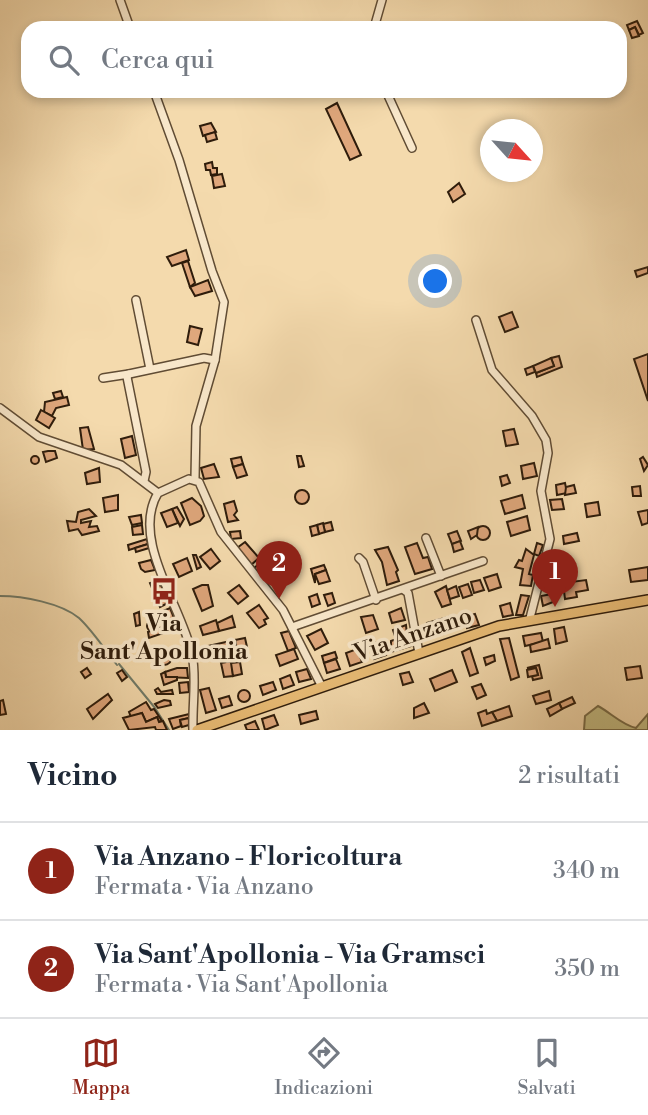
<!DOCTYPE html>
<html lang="it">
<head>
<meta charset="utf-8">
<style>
	:root { --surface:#fff; --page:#f2f2f3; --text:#1f2937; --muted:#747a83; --line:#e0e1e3; --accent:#8f2418 }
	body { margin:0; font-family:"Libre Bodoni",serif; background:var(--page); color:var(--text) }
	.compass { position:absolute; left:480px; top:119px; width:63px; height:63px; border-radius:50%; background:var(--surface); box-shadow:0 4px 10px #0003; rotate:117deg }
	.you { position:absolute; left:436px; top:282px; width:24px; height:24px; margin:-18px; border:5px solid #fff; border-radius:50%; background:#1a73e8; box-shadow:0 0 0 10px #1a73e833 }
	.badge { display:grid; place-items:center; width:46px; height:46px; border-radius:50%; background:var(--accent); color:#fff; font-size:23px; font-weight:700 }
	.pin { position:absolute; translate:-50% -58px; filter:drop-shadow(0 2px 4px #0008) }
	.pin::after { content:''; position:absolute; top:37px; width:24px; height:21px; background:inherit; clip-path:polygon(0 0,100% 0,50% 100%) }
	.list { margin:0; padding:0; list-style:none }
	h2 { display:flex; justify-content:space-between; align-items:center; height:91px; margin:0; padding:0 28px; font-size:30px }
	h2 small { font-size:23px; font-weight:400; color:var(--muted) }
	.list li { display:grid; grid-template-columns:46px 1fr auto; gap:21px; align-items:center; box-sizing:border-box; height:98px; padding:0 28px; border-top:2px solid var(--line) }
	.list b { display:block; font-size:26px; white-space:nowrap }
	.list p { margin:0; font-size:23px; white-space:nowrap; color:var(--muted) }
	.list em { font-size:23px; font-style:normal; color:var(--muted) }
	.icon { flex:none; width:38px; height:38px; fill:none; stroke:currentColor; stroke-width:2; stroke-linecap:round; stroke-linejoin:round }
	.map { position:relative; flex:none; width:648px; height:730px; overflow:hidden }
	.search { position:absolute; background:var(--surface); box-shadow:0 4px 10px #0003; left:21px; right:21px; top:21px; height:77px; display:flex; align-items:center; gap:18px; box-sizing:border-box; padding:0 24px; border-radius:21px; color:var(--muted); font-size:26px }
	.sheet { height:287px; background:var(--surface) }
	nav { display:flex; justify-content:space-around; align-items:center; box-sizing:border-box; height:98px; border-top:2px solid var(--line); background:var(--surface); font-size:19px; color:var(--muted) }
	nav a { display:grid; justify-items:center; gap:4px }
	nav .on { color:var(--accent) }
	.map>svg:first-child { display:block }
	.green { fill:#c4bd84; stroke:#796c48; stroke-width:2 }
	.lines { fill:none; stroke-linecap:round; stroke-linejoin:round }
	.stream { stroke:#707b69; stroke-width:2 }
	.building { fill:#dfa77c; stroke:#2e1c0b; stroke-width:2 }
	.minor-casing { stroke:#604c34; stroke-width:10 }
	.major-casing { stroke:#2e1c0b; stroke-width:12 }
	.minor { stroke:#f8e7ca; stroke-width:7 }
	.major { stroke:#eabd76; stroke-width:9 }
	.labels { text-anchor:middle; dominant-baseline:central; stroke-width:7; stroke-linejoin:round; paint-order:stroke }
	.poi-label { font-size:24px; font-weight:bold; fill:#2e1c0b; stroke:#f8e7ca }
	.street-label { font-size:24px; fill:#2e1c0b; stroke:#f8e7ca }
</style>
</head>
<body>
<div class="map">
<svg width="648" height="730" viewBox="0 0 648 730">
	<rect width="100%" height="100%" fill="#f4daad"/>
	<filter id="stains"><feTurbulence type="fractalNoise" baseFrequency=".00286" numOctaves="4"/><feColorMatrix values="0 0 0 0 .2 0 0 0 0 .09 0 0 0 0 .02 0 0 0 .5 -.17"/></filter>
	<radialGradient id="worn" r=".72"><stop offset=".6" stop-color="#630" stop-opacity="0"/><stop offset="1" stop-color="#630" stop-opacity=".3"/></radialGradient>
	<path class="green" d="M598 706C611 713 622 725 636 728L648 714V730H584L585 716Z"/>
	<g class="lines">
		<g class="stream">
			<path d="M0 596C23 596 61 603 79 618 93 631 105 650 117 665"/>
			<path d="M119 664 155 708 169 730"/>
		</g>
	</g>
	<g class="building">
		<path d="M637 21 643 33 639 35 635 27 629 30 627 25Z"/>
		<path d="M635 27 639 36 632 38 629 30Z"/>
		<path d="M337 103 361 155 350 160 326 109Z"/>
		<path d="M211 123 216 132 203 136 200 126Z"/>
		<path d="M215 132 217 139 207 142 205 135Z"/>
		<path d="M212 162 213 168H217V174L211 175 210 170H206L205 164Z"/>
		<path d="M222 174 225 186 214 188 212 176Z"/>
		<path d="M459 183 465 194 453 202 448 192Z"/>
		<path d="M186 250 189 260 172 266 167 257Z"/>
		<path d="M188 261 195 283 190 287 182 263Z"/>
		<path d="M648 267V273L637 277 635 271Z"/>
		<path d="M208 280 212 291 195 296 190 287Z"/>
		<path d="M512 312 518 327 505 332 499 317Z"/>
		<path d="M190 326 202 329 198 345 187 342Z"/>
		<path d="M648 354V401L634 359Z"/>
		<path d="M559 356 562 367 537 377 536 373 554 366 551 358Z"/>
		<path d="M551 358 554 366 536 373 533 366Z"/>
		<path d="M533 366 535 372 527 375 525 369Z"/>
		<path d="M61 391 63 397 55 399 53 393Z"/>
		<path d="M67 397 69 405 56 408 52 416 44 412 45 402Z"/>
		<path d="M41 410 55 418 49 428 36 420Z"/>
		<path d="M88 427 94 449 83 450 80 428Z"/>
		<path d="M514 429 518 444 506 446 503 431Z"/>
		<path d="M132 436 136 455 125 458 121 439Z"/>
		<path d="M48 451H55L57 458 46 462 43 452Z"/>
		<circle cx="35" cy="460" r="4"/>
		<path d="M297 456H301L304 466 299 467Z"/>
		<path d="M241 457 243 464 233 467 231 459Z"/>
		<path d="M643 457 648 465 644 471 640 459Z"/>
		<path d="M534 463 537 476 523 479 521 466Z"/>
		<path d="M214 464 219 477 204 479 201 468Z"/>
		<path d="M243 464 247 475 237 478 233 467Z"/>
		<path d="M99 468 100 482 87 484 85 473Z"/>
		<path d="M507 475 510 483 502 486 500 477Z"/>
		<path d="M565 483 567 493 557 495 556 485Z"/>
		<path d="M574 485 576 493 565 495 566 487Z"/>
		<path d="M640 486 641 496H633L632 487Z"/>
		<circle cx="302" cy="497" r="7"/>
		<path d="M118 495V510L105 512 103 498Z"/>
		<path d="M522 495 525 508 505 514 501 501Z"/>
		<path d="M192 498 201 506 204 516 200 521 190 525 181 503Z"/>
		<path d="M562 499 564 509 552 510 550 500Z"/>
		<path d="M234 501 237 511 234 515 238 520 228 522 224 504Z"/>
		<path d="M598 502 600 515 587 517 585 504Z"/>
		<path d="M177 507 184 519 180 526 172 509Z"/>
		<path d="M89 509 96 516 81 520V523L91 521 89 527 97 526 99 531 82 535 78 529 69 531 67 521 76 522 78 512Z"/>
		<path d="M172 509 178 523 167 527 161 513Z"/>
		<path d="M648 510V523L642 525 638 512Z"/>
		<path d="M141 515 142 523 132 525 129 517Z"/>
		<path d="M527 516 530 530 511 536 507 522Z"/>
		<path d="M331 522 333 530 325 532 323 524Z"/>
		<path d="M323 523 325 532 319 534 317 525Z"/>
		<path d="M142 525 143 534 133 535 132 527Z"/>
		<path d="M317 525 319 534 312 536 310 527Z"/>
		<circle cx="483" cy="533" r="7"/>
		<path d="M478 527 477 535 471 539 468 531Z"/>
		<path d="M240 531 241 538 231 539 230 532Z"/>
		<path d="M457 531 461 541 452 544 448 534Z"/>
		<path d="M577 533 579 541 564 544 563 536Z"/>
		<path d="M147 539 148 544 129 550 128 545Z"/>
		<path d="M460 541 463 549 454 552 452 544Z"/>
		<path d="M245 542 259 558 251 565 237 548Z"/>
		<path d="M417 543 423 558 428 557 432 569 415 574 405 547Z"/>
		<path d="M537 543 543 545 539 556 534 554Z"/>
		<path d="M148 544 149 548 136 552 135 548Z"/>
		<path d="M388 547 398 570 396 572 399 581 387 585 382 562 375 550Z"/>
		<path d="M288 548 289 561H295L298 574 286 576 283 565 277 566 274 553 278 549Z"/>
		<path d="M211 549 220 561 210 569 200 557Z"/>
		<path d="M526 549 534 555 529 574 533 575 531 586 520 585 523 569 515 567 519 560 522 561Z"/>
		<path d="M193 555H196L201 567 197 569Z"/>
		<path d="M187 558 192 571 179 577 173 564Z"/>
		<path d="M151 560 155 570 145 572 141 569 139 563Z"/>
		<path d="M263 561 270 570 262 576 254 568Z"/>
		<path d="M567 561 570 572 557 574 555 563Z"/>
		<path d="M324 565 326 570 315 574V583L311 569Z"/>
		<path d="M648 567V580L631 582 629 570Z"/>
		<path d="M326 570 330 581 319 584 315 574Z"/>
		<path d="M497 574 501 587 489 591 484 578Z"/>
		<path d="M159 580 161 585 152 588 150 583Z"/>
		<path d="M480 580 484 590 474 593 471 582Z"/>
		<path d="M586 580 588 590 576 592 577 597 565 599 563 583Z"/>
		<path d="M468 584 472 595 463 598 459 587Z"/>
		<path d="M161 585 168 603 160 607 153 587Z"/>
		<path d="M202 585H208L213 606 202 611 193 589Z"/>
		<path d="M239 585 248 596 238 604 228 593Z"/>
		<path d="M446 586 451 604 442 607 435 592Z"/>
		<path d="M456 586 459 596 450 599 447 590Z"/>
		<path d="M332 593 335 603 328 606 324 595Z"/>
		<path d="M317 594 320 604 312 607 309 597Z"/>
		<path d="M552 594 553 602 543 606 541 596Z"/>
		<path d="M521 595 529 596 523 615H516Z"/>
		<path d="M510 603 513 615 503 617 500 606Z"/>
		<path d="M259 605 268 618 264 620 266 624 259 628 247 613Z"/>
		<path d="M170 608 178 628 149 638 148 632 167 625 164 617 158 619 156 614Z"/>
		<path d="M401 608 405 620 392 623 389 613Z"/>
		<path d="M139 612 140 625 136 626 134 614Z"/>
		<path d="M475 614 479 625 467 628 464 617Z"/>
		<path d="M373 615 378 629 366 633 361 617Z"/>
		<path d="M232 616 235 627 219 631 217 623Z"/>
		<path d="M448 617 453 629 429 636 427 623Z"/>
		<path d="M216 620 219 631 203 635 200 626Z"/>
		<circle cx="152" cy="626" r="5"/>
		<path d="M406 625 407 636 396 639 393 630Z"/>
		<path d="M564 627 567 641 556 644 554 629Z"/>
		<path d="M321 629 328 643 315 650 307 636Z"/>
		<path d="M289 631 296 648 288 651 281 633Z"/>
		<path d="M541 633 543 642 525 646 523 636Z"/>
		<path d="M408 635 411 646 391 652V641Z"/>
		<path d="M245 638 247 647 237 649 235 640Z"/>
		<path d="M509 638 519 677 511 680 500 639Z"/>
		<path d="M548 639 550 648 531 652 530 645Z"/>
		<path d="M235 640 237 650 210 655 208 646Z"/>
		<path d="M381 641 386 655 374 659 369 645Z"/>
		<path d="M470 648 478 673 470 676 462 652Z"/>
		<path d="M294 649 298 659 280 666 276 655Z"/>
		<path d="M357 649 362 662 350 666 346 653Z"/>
		<circle cx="164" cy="657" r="8"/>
		<path d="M335 652 337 658 324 663 322 656Z"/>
		<path d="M494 655 495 661 486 665 484 658Z"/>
		<path d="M336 659 340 669 327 673 324 663Z"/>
		<path d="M232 661 233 676 224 677 221 663Z"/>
		<path d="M240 662 242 674 233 676 231 663Z"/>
		<path d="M539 665 542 678 533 680 532 676 538 675 536 668H527Z"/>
		<path d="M640 666 642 678 627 680 625 668Z"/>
		<path d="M87 668 91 674 85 678 81 672Z"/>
		<path d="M177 668H187L188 678 166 677 165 672Z"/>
		<path d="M536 668 538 675 528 677 527 670Z"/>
		<path d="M307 669 311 679 299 682 296 672Z"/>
		<path d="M122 670 127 677 122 681 117 673Z"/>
		<path d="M452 670 457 682 435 691 430 679Z"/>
		<path d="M165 672 166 677H177V680L164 685 161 674Z"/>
		<path d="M409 672 413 682 403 685 400 674Z"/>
		<path d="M290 675 294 685 283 689 280 679Z"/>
		<path d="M188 682 189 692 180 693 179 683Z"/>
		<path d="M273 682 276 690 263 695 260 686Z"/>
		<path d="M481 684 486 695 477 699 472 687Z"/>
		<path d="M158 688 161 692 172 690 173 694H157L155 690Z"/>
		<path d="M209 688 216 710 206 713 200 690Z"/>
		<circle cx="244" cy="696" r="6"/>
		<path d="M549 691 551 700 536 704 533 696Z"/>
		<path d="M108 694 112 700 93 719 87 709Z"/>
		<path d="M229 696 232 705 222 708 219 699Z"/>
		<path d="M572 697 575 703 562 709 559 703Z"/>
		<path d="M3 700 6 714 0 715V701Z"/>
		<path d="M164 700 170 701 171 705 158 708 155 704Z"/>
		<path d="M146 702 151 710 154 709 162 721 159 722 157 717 146 722 142 713 131 717 129 712Z"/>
		<path d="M424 703 429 713 414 718V708Z"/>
		<path d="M559 703 562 709 550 716 547 709Z"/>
		<path d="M509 706 512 716 497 721 492 712Z"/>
		<path d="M486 710 487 714 492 712 497 721 482 726 478 713Z"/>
		<path d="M316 711 318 719 301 724 299 715Z"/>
		<path d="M142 713 146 722 157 717 159 722 163 721 167 730H156L155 727 129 730 123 718Z"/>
		<path d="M189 714V718L180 720 181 726 173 729 169 719Z"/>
		<path d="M274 715 278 725 265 730 262 719Z"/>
		<path d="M189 718V725L182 727 180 720Z"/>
		<path d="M255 721 259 730H247L245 725Z"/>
	</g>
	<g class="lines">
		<defs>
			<g id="minor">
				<path d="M120 0 130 28"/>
				<path d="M374 28 382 0"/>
				<path d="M154 91 179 160 212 271 224 302 215 360 196 426 195 478"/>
				<path d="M386 91 412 148"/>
				<path d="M136 300 150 369"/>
				<path d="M476 320 492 370 532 416 546 440 548 453 541 491 550 539 530 618"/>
				<path d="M103 378 129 374"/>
				<path d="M0 408 39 437 121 465 158 493"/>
				<path d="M144 481 146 472 127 377 129 374 204 358 215 360"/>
				<path d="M426 538 441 576"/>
				<path d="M359 558 363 562 376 600"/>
				<path d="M404 590 408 593 419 653"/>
				<path d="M292 627 483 561"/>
				<path d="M193 730C192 705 197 678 192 654 182 607 130 539 158 493L189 479 199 482 221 532 283 610 322 687"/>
			</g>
			<path id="major" d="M197 730 499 626 648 600"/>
		</defs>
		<use href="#minor" class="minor-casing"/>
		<use href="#major" class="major-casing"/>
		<use href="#minor" class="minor"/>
		<use href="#major" class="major"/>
	</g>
	<defs>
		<symbol id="bus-bare" viewBox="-9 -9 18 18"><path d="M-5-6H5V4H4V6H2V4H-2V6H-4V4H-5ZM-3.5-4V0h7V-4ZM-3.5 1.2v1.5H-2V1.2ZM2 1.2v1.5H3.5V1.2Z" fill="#8f2418" stroke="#f8e7ca" stroke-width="2.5" paint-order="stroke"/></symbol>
	</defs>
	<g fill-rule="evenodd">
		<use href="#bus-bare" x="145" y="572" width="38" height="38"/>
	</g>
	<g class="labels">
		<g class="poi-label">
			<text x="164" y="624">Via<tspan x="164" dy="28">Sant'Apollonia</tspan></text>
		</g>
		<g class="street-label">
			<text transform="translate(413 635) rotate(-19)">Via Anzano</text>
		</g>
	</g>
	<rect width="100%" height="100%" filter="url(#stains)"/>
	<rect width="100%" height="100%" fill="url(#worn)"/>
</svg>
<svg class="compass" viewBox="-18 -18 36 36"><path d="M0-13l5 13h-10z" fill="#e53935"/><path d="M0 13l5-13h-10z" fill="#747a83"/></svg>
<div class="you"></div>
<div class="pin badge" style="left:555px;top:607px">1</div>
<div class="pin badge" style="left:279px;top:599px">2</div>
<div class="search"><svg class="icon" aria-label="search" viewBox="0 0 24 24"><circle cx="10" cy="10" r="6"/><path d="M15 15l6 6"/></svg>Cerca qui</div>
</div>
<section class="sheet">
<h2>Vicino<small>2 risultati</small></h2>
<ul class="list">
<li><span class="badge">1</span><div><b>Via Anzano - Floricoltura</b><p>Fermata · Via Anzano</p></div><em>340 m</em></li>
<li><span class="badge">2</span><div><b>Via Sant'Apollonia - Via Gramsci</b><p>Fermata · Via Sant'Apollonia</p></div><em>350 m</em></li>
</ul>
</section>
<nav>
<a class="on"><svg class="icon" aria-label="map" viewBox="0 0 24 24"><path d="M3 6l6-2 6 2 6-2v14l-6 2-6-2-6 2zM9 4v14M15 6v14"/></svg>Mappa</a>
<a><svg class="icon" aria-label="directions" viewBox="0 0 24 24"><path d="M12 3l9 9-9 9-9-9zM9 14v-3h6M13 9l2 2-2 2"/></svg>Indicazioni</a>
<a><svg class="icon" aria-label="saved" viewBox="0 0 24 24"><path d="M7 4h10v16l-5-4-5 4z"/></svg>Salvati</a>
</nav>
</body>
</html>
